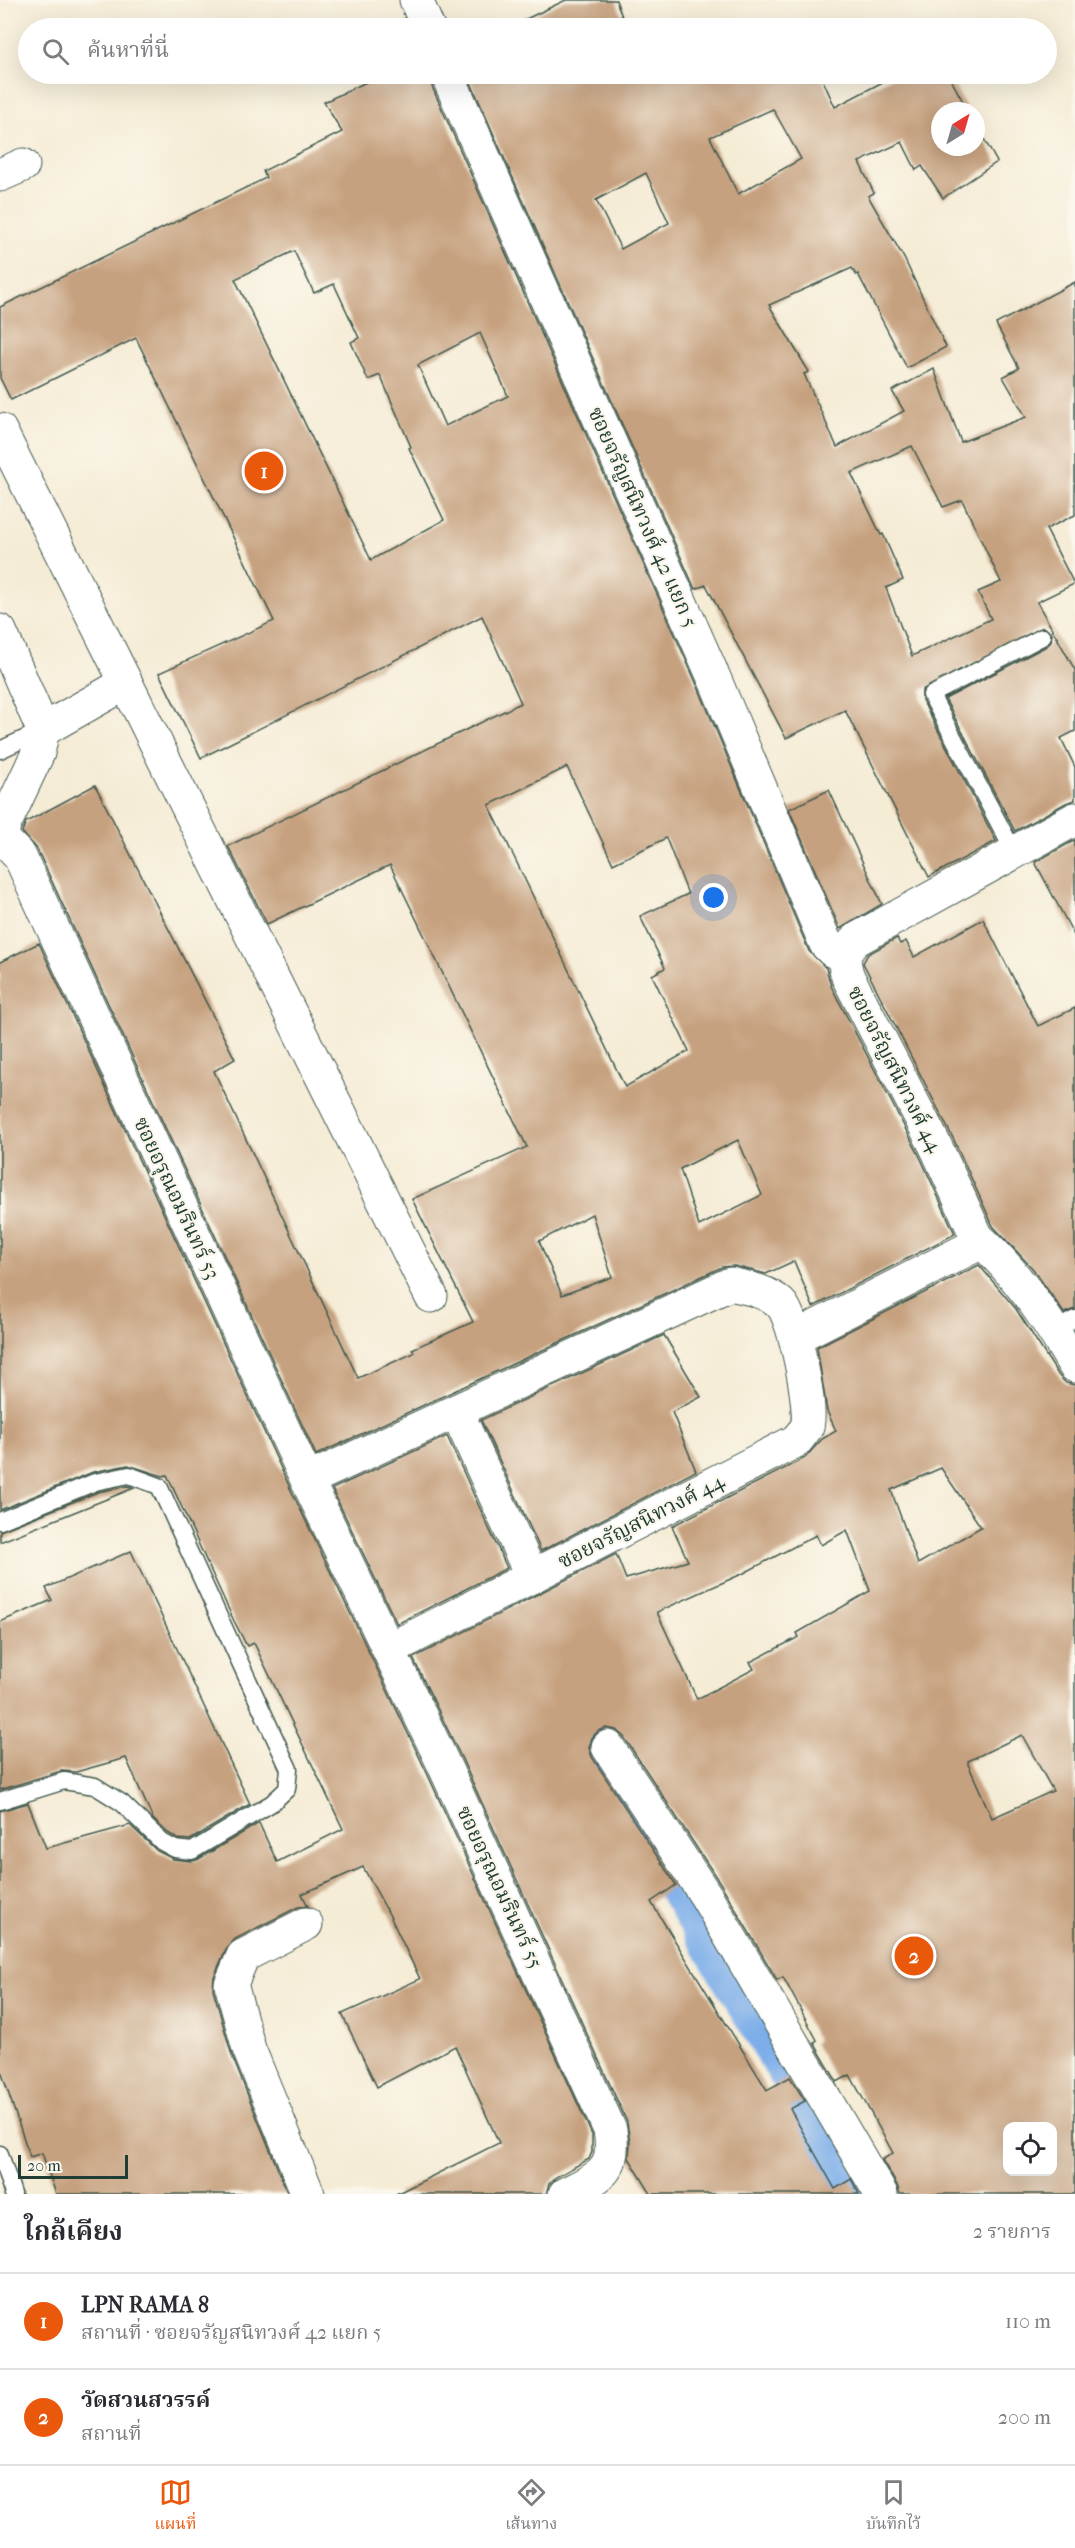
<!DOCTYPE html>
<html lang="th">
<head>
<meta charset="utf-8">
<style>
	:root { --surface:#fff; --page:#f7f7f7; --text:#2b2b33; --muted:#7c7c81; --line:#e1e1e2; --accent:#ea580c }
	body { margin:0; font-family:"IM FELL French Canon","Noto Serif Thai",serif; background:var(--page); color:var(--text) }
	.controls { position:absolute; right:18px; bottom:18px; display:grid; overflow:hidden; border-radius:12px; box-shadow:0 6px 24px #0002 }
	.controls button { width:54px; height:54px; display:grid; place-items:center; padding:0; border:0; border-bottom:2px solid var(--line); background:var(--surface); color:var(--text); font:30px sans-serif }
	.compass { position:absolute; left:931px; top:102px; width:54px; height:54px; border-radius:50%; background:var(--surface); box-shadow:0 6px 24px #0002; rotate:37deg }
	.scale { position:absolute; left:18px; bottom:15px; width:110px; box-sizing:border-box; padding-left:6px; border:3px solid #1f3d34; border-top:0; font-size:16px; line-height:21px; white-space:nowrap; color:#1f3d34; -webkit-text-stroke:4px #fbf7ec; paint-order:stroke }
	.you { position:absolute; left:714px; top:898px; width:21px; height:21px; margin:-15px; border:4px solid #fff; border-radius:50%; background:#1a73e8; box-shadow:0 0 0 9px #1a73e833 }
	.badge { display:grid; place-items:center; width:39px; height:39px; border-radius:50%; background:var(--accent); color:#fff; font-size:20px; font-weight:700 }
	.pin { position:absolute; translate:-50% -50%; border:3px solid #fff; box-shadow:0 2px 6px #0006 }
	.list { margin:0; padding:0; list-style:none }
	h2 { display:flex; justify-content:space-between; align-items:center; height:78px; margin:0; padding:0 24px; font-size:26px }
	h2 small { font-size:20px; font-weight:400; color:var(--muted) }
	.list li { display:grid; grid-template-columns:39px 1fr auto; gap:18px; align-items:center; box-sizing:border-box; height:96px; padding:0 24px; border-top:2px solid var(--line) }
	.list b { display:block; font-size:22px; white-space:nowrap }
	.list p { margin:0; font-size:20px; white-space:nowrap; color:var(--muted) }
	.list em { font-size:20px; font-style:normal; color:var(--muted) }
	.icon { flex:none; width:33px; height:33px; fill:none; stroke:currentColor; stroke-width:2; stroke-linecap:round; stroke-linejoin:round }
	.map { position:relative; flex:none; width:1075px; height:2194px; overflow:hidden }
	.search { position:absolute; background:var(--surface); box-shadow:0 6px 24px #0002; left:18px; right:18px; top:18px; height:66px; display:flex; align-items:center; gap:15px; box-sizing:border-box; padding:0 21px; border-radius:33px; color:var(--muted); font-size:22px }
	.sheet { height:270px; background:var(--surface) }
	nav { display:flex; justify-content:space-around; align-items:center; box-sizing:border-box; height:84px; border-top:2px solid var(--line); background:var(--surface); font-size:16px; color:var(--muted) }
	nav a { display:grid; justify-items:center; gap:3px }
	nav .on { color:var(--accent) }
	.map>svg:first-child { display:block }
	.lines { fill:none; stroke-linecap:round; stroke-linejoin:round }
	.canal { stroke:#7daee9; stroke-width:39 }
	.building { fill:#c6a17f; fill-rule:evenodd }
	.service-casing { stroke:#3f574c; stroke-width:19 }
	.minor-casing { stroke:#3f574c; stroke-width:35 }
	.service { stroke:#fff; stroke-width:16 }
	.minor { stroke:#fff; stroke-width:33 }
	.labels { text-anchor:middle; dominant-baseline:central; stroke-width:4.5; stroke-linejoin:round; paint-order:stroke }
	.street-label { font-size:21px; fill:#1f3d34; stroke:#fbf7ec }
</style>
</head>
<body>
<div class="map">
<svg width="1075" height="2194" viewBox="0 0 1075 2194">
	<rect width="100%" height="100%" fill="#fbf7ec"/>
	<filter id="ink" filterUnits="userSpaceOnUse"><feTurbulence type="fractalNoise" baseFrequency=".0167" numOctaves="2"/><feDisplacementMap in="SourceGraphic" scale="12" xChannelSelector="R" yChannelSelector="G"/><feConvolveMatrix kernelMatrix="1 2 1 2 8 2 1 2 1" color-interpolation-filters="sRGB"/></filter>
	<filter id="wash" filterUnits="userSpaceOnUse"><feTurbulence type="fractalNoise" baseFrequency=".008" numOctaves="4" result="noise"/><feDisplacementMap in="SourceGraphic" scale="24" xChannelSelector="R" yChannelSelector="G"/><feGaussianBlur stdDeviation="1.35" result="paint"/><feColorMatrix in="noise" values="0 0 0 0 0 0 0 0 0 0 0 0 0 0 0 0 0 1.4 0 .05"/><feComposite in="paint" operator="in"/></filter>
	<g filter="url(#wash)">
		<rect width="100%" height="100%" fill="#f5ecd6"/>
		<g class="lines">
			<path class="canal" d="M567 1690 622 1796 860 2194"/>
		</g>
		<g id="blocks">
			<g class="building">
				<path d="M566 0H616L626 28H507Z"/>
				<path d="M383 74H429L430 82 698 687 809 951 826 968 831 986 920 1157 955 1234 813 1307 794 1261 766 1274 734 1266 722 1267 316 1455 37 849 22 832 26 822 95 785 235 1059 214 1071 358 1378 414 1353 412 1349 473 1322 412 1199 527 1147 390 865 267 924 228 846 521 703 482 616 201 758 159 673 274 621 136 338 11 400 0 378V307L266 178 263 171 342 132 324 102ZM294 251 314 293 334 284 359 338 351 342 368 380 380 375 411 447 409 448 444 520 371 560 235 279ZM480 333 508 396 445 426 418 365ZM567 767 613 864 666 838 688 894 640 916 665 968 652 975 689 1051 625 1087 489 805ZM738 1140 762 1195 699 1226 680 1169ZM592 1214 612 1277 562 1295 539 1241Z"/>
				<path d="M467 74H820L835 107 898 74H948L968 111H940V147H976V125L997 162 943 198 922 166 916 170 902 142 859 162 874 193 868 196 904 258 946 347 907 368 858 274 856 275 852 268 769 305 809 372 804 374 837 447 904 411 892 391 934 369 961 442 1026 417 1003 377 1019 368 996 324 1075 282V515L1046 529 1074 584 1037 602 1075 670V731L1061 738 1075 767V800L1066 803 1015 831 945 699 1047 646 1051 642 1052 633 1043 627 922 690V700L996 841 929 877 845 710 786 738 706 585 695 589ZM773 109 801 159 738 194 710 137ZM646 173 669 223 621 249 596 200ZM912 446 943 507 962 500 1001 582 978 592 991 619 912 656 886 588 903 580 883 534 881 535 851 473Z"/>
				<path d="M829 790 882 904 840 929 789 809Z"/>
				<path d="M1075 840V937L1035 862Z"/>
				<path d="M983 919 1038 1026 1075 1008V1309L1064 1313 1033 1269 993 1226 954 1140 863 963 868 954 897 938 900 944 906 941 914 957Z"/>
				<path d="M39 943 290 1488 427 1773 592 2135V2152L589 2159 556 2177 549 2184 546 2194H396L499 2143 455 2046 377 2087 342 2014 420 1979 390 1916 363 1867 302 1894 308 1906 298 1907 235 1939 226 1949 214 1977 213 1989 232 2056 288 2194H56L42 2153 30 2157 0 2068V1811L28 1803 46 1848 130 1825 157 1851 173 1859 191 1861 197 1860 259 1823 277 1862 343 1829 254 1643 247 1646 234 1621 167 1475 163 1476 128 1465 93 1472 0 1510V962Z"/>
				<path d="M979 1265 1016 1309 1059 1376 1066 1383 1075 1385V2194H900L897 2185 882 2160 893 2153 850 2075 837 2082 814 2043 817 2040 783 1977 777 1980 722 1886 624 1737 616 1730 606 1728 598 1731 592 1738 589 1748 592 1757 676 1885 651 1902 767 2090 790 2077 805 2101 790 2109 835 2189 851 2179 859 2194H651L629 2158 630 2143 627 2122 461 1757 413 1658 616 1554 626 1579 688 1561 672 1526 805 1458 822 1439 836 1431 827 1411 817 1347ZM941 1468 981 1527 918 1564 891 1490ZM847 1530 870 1591 797 1633 799 1637 750 1662 754 1669 697 1699 657 1612 744 1573 816 1535 821 1545ZM1022 1735 1053 1791 992 1818 968 1764V1761ZM1008 2127H1053V2172H1008Z"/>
				<path d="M664 1335 701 1397 672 1412 696 1471 541 1551 481 1420Z"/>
				<path d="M447 1436 507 1568 397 1624 332 1489Z"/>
				<path d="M128 1486 134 1488 0 1542V1531L98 1492Z"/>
				<path d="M131 1551 250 1804 190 1840 178 1839 168 1833 153 1819 126 1758 76 1772 61 1771 0 1790V1622L52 1600 46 1588Z"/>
			</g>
		</g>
	</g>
	<g filter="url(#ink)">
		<use href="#blocks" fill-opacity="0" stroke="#3f574c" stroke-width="1.5"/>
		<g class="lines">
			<defs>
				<g id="service">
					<path d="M0 750 43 730"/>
					<path d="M1014 852 931 695 1042 637"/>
					<path d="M1054 1330 1075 1319"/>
					<path d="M0 1521 95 1482 129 1475 159 1486 289 1769 287 1789 272 1803 192 1851 175 1849 162 1842 122 1803 95 1786 64 1781 0 1801"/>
					<path d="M0 2154 13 2194"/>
				</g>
				<g id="minor">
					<path d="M416 0 428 28"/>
					<path d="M447 74 715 680 826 944 833 951 844 954"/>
					<path d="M0 175 23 165"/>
					<path d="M0 430 126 683 43 730"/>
					<path d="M0 631 43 730 38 753 0 834"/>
					<path d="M126 683 431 1296"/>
					<path d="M0 836 20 857 307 1480 444 1765 610 2130C617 2173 599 2177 565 2194"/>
					<path d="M977 1237C1017 1273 1048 1319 1075 1366"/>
					<path d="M796 1337 972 1247 977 1237 937 1149 848 977C842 959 843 952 857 939L1075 819"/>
					<path d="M457 1412 532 1577"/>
					<path d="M307 1480 730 1284C749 1288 766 1291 781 1304 794 1316 813 1410 807 1426 805 1431 799 1437 796 1441L390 1649"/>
					<path d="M608 1747 706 1896 881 2194"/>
					<path d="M306 1924 243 1956 231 1984 249 2049 308 2194"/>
				</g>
			</defs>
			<use href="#service" class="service-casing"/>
			<use href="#minor" class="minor-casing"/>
			<use href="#service" class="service"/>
			<use href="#minor" class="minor"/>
		</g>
	</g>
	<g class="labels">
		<g class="street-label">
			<text transform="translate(643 517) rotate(66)">ซอยจรัญสนิทวงศ์ 42 แยก 5</text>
			<text transform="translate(895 1069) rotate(63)">ซอยจรัญสนิทวงศ์ 44</text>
			<text transform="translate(177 1198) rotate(65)">ซอยอรุณอมรินทร์ 53</text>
			<text transform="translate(641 1521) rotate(-27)">ซอยจรัญสนิทวงศ์ 44</text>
			<text transform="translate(500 1887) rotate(65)">ซอยอรุณอมรินทร์ 55</text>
		</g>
	</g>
</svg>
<div class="controls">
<button><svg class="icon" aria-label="locate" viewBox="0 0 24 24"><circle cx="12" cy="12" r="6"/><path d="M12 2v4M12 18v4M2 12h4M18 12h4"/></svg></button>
</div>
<svg class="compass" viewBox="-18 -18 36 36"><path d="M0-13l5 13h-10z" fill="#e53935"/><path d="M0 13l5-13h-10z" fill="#7c7c81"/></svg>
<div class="scale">20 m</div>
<div class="you"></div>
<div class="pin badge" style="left:264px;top:471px">1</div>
<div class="pin badge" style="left:914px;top:1956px">2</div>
<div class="search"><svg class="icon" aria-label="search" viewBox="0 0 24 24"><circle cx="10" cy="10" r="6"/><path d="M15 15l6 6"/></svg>ค้นหาที่นี่</div>
</div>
<section class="sheet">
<h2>ใกล้เคียง<small>2 รายการ</small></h2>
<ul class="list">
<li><span class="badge">1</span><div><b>LPN RAMA 8</b><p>สถานที่ · ซอยจรัญสนิทวงศ์ 42 แยก 5</p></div><em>110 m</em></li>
<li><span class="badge">2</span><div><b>วัดสวนสวรรค์</b><p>สถานที่</p></div><em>200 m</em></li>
</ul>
</section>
<nav>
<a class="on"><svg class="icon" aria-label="map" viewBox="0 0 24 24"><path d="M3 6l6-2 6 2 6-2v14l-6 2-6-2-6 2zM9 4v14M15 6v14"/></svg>แผนที่</a>
<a><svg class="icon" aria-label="directions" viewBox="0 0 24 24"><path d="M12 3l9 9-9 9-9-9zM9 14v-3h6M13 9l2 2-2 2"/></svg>เส้นทาง</a>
<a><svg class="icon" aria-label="saved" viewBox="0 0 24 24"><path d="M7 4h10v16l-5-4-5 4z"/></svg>บันทึกไว้</a>
</nav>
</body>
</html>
